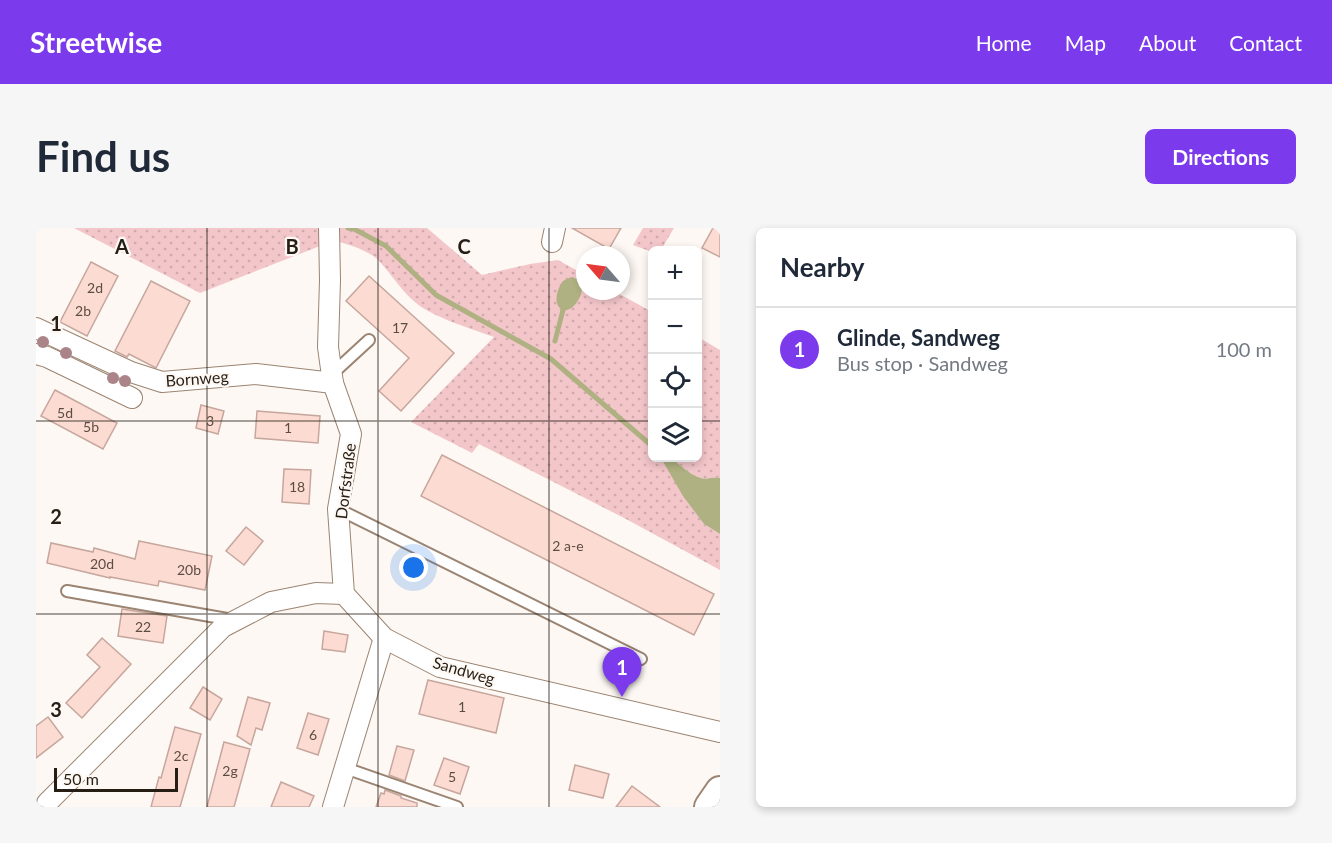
<!DOCTYPE html>
<html lang="en">
<head>
<meta charset="utf-8">
<style>
	:root { --surface:#fff; --page:#f6f6f7; --text:#1f2937; --muted:#747a83; --line:#e0e1e3; --accent:#7c3aed }
	body { margin:0; font-family:Lato,sans-serif; background:var(--page); color:var(--text) }
	.controls { position:absolute; right:18px; top:18px; display:grid; overflow:hidden; border-radius:9px; box-shadow:0 3px 9px #0003 }
	.controls button { width:54px; height:54px; display:grid; place-items:center; padding:0; border:0; border-bottom:2px solid var(--line); background:var(--surface); color:var(--text); font:30px sans-serif }
	.compass { position:absolute; left:540px; top:18px; width:54px; height:54px; border-radius:50%; background:var(--surface); box-shadow:0 3px 9px #0003; rotate:298deg }
	.scale { position:absolute; left:18px; bottom:15px; width:124px; box-sizing:border-box; padding-left:6px; border:3px solid #261d15; border-top:0; font-size:16px; line-height:21px; white-space:nowrap; color:#261d15; -webkit-text-stroke:4px #fdf8f3; paint-order:stroke }
	.you { position:absolute; left:378px; top:340px; width:21px; height:21px; margin:-15px; border:4px solid #fff; border-radius:50%; background:#1a73e8; box-shadow:0 0 0 9px #1a73e833 }
	.badge { display:grid; place-items:center; width:39px; height:39px; border-radius:50%; background:var(--accent); color:#fff; font-size:20px; font-weight:700 }
	.pin { position:absolute; translate:-50% -50px; filter:drop-shadow(0 2px 3px #0008) }
	.pin::after { content:''; position:absolute; top:32px; width:21px; height:18px; background:inherit; clip-path:polygon(0 0,100% 0,50% 100%) }
	.list { margin:0; padding:0; list-style:none }
	h2 { display:flex; justify-content:space-between; align-items:center; height:78px; margin:0; padding:0 24px; font-size:26px }
	h2 small { font-size:20px; font-weight:400; color:var(--muted) }
	.list li { display:grid; grid-template-columns:39px 1fr auto; gap:18px; align-items:center; box-sizing:border-box; height:84px; padding:0 24px; border-top:2px solid var(--line) }
	.list b { display:block; font-size:22px; white-space:nowrap }
	.list p { margin:0; font-size:20px; white-space:nowrap; color:var(--muted) }
	.list em { font-size:20px; font-style:normal; color:var(--muted) }
	.icon { flex:none; width:33px; height:33px; fill:none; stroke:currentColor; stroke-width:2; stroke-linecap:round; stroke-linejoin:round }
	.map { position:relative; flex:none; width:684px; height:579px; overflow:hidden; border-radius:9px }
	header { display:flex; align-items:center; gap:36px; box-sizing:border-box; height:84px; padding:0 30px; background:var(--accent); color:#fff }
	header strong { font-size:28px }
	nav { display:flex; gap:33px; margin-inline-start:auto; font-size:21px }
	.intro { display:flex; align-items:center; justify-content:space-between; box-sizing:border-box; height:144px; padding:0 36px }
	h1 { margin:0; font-size:42px }
	.button { padding:15px 27px; border-radius:9px; background:var(--accent); color:#fff; font-size:21px; font-weight:700 }
	main { display:flex; gap:36px; padding:0 36px }
	aside { flex:1; background:var(--surface); border-radius:9px; box-shadow:0 3px 9px #0003 }
	.map>svg:first-child { display:block }
	.grass { fill:url(#grass-dots) }
	.water { fill:#b0b182 }
	.lines { fill:none; stroke-linecap:round; stroke-linejoin:round }
	.stream { stroke:#b0b182; stroke-width:5 }
	.building { fill:#fcdcd2; stroke:#c6a69d; stroke-width:1.5 }
	.service-casing { stroke:#9b8472; stroke-width:14 }
	.minor-casing { stroke:#9b8472; stroke-width:22 }
	.secondary-casing { stroke:#9b8472; stroke-width:32 }
	.service { stroke:#fff; stroke-width:10 }
	.minor { stroke:#fff; stroke-width:20 }
	.secondary { stroke:#fff; stroke-width:28 }
	.tree { fill:#aa8488 }
	.grid { fill:none; stroke:#261d15; stroke-width:1.5; stroke-opacity:0.55 }
	.labels { text-anchor:middle; dominant-baseline:central; stroke-width:4.5; stroke-linejoin:round; paint-order:stroke }
	.number-label { font-size:14px; fill:#5c4d44 }
	.street-label { font-size:16px; fill:#261d15; stroke:#fdf8f3 }
	.grid-label { font-size:20px; text-anchor:middle; font-weight:bold; fill:#261d15; stroke:#fdf8f3; stroke-width:4.5; stroke-linejoin:round; paint-order:stroke }
</style>
</head>
<body>
<header>
<strong>Streetwise</strong>
<nav><a>Home</a><a>Map</a><a>About</a><a>Contact</a></nav>
</header>
<div class="intro"><h1>Find us</h1><a class="button">Directions</a></div>
<main>
<div class="map">
<svg width="684" height="579" viewBox="0 0 684 579">
	<defs>
		<pattern id="grass-dots" width="8" height="8" patternUnits="userSpaceOnUse" patternTransform="scale(1.5)"><rect width="8" height="8" fill="#f3c6ca"/><path d="M2 2h.1M6 6h.1" fill="none" stroke="#d0aaad" stroke-width="1.8" stroke-linecap="round"/></pattern>
	</defs>
	<rect width="100%" height="100%" fill="#fdf8f3"/>
	<g class="grass">
		<path d="M38 0H284V18L164 65Z"/>
		<path d="M296 0H391L446 47 494 36 522 32 549 47V63H578L616 84V230H627L626 232 668 296 684 306V342L590 291 443 216 436 225 375 194 458 109C436 101 403 91 384 78 368 67 357 48 343 33 333 22 311 16 296 12Z"/>
		<path d="M607 0H638L625 22H616V24L597 17Z"/>
		<path d="M662 109 684 122V250C677 248 671 252 665 250 654 247 644 237 636 230H662Z"/>
	</g>
	<g class="water">
		<path d="M536 49C538 50 542 51 544 53 552 63 535 90 524 80 517 74 522 59 527 53 530 51 533 50 536 49Z"/>
		<path d="M627 230H636C644 237 654 247 665 250 671 252 677 248 684 250V306L668 296 647 268 626 232Z"/>
	</g>
	<g class="lines">
		<g class="stream">
			<path d="M312 0 318 1 350 18 400 67 515 131 616 218"/>
			<path d="M519 113 527 82"/>
		</g>
	</g>
	<g class="building">
		<path d="M536 0H585L573 21Z"/>
		<path d="M677 0H684V29L666 20Z"/>
		<path d="M55 34 82 48 51 108 24 94Z"/>
		<path d="M333 48 418 125 365 183 343 163 373 130 310 73Z"/>
		<path d="M115 53 154 73 120 140 93 126 91 129 79 123Z"/>
		<path d="M19 162 81 195 67 221 5 188Z"/>
		<path d="M165 177 188 183 182 206 160 200Z"/>
		<path d="M221 183 284 188 282 215 219 210Z"/>
		<path d="M406 227 678 366 658 407 385 268Z"/>
		<path d="M248 241 275 242 273 276 246 274Z"/>
		<path d="M210 299 227 313 208 337 190 323Z"/>
		<path d="M103 313 176 328 169 362 123 353 122 358 74 349V350L11 335 15 315 57 324 58 320 99 331Z"/>
		<path d="M86 381 131 388 127 415 82 408Z"/>
		<path d="M288 403 312 407 309 424 286 421Z"/>
		<path d="M66 410 95 436 46 490 30 475 64 439 51 427Z"/>
		<path d="M392 452 468 470 460 505 383 486Z"/>
		<path d="M167 459 186 471 174 492 154 480Z"/>
		<path d="M212 469 234 475 226 502 220 500 215 517 201 508Z"/>
		<path d="M272 485 293 491 282 527 261 520Z"/>
		<path d="M12 489 27 509 0 530V498Z"/>
		<path d="M139 499 165 506 144 579H115L123 549 125 550Z"/>
		<path d="M188 514 214 521 198 579H171Z"/>
		<path d="M361 518 378 522 369 553 353 547Z"/>
		<path d="M408 530 433 539 424 566 398 557Z"/>
		<path d="M539 537 573 546 567 570 533 562Z"/>
		<path d="M245 554 278 568 273 579H235Z"/>
		<path d="M596 558 624 579H580Z"/>
		<path d="M349 562 365 568V570L381 575V579H340L345 565 348 566Z"/>
	</g>
	<g class="lines">
		<defs>
			<g id="service">
				<path d="M296 146 333 112"/>
				<path d="M302 281 605 431"/>
				<path d="M31 363 197 392"/>
				<path d="M309 540 421 579"/>
			</g>
			<g id="minor">
				<path d="M293 0 294 52 292 119 297 155 315 206 302 281 308 366 348 410 404 439 684 504"/>
				<path d="M516 14 519 0"/>
				<path d="M0 100 95 144 126 154 220 146 297 155"/>
				<path d="M0 126 11 129 96 170"/>
				<path d="M11 575 187 399 235 374 280 365 308 366"/>
				<path d="M297 579 348 410"/>
			</g>
			<path id="secondary" d="M673 579 684 563"/>
		</defs>
		<use href="#service" class="service-casing"/>
		<use href="#minor" class="minor-casing"/>
		<use href="#secondary" class="secondary-casing"/>
		<use href="#service" class="service"/>
		<use href="#minor" class="minor"/>
		<use href="#secondary" class="secondary"/>
	</g>
	<g class="tree">
		<circle cx="7" cy="114" r="6"/>
		<circle cx="30" cy="125" r="6"/>
		<circle cx="77" cy="150" r="6"/>
		<circle cx="89" cy="153" r="6"/>
	</g>
	<path class="grid" d="M171 0V579M342 0V579M513 0V579M0 193H616M662 193H684M0 386H684"/>
	<g class="labels">
		<g class="number-label">
			<text x="59" y="59">2d</text>
			<text x="47" y="82">2b</text>
			<text x="364" y="99">17</text>
			<text x="29" y="184">5d</text>
			<text x="174" y="192">3</text>
			<text x="55" y="198">5b</text>
			<text x="252" y="199">1</text>
			<text x="261" y="258">18</text>
			<text x="532" y="317">2 a-e</text>
			<text x="66" y="335">20d</text>
			<text x="153" y="341">20b</text>
			<text x="107" y="398">22</text>
			<text x="426" y="478">1</text>
			<text x="277" y="506">6</text>
			<text x="145" y="527">2c</text>
			<text x="194" y="542">2g</text>
			<text x="416" y="548">5</text>
		</g>
		<g class="street-label">
			<text transform="translate(161 150) rotate(-4)">Bornweg</text>
			<text transform="translate(309 253) rotate(-83)">Dorfstraße</text>
			<text transform="translate(428 442) rotate(16)">Sandweg</text>
		</g>
	</g>
	<g class="grid-label">
		<text x="86" y="26">A</text>
		<text x="256" y="26">B</text>
		<text x="428" y="26">C</text>
		<text x="20" y="103">1</text>
		<text x="20" y="296">2</text>
		<text x="20" y="489">3</text>
	</g>
</svg>
<div class="controls">
<button>+</button>
<button>−</button>
<button><svg class="icon" aria-label="locate" viewBox="0 0 24 24"><circle cx="12" cy="12" r="6"/><path d="M12 2v4M12 18v4M2 12h4M18 12h4"/></svg></button>
<button><svg class="icon" aria-label="layers" viewBox="0 0 24 24"><path d="M12 4l9 5-9 5-9-5zM3 14l9 5 9-5"/></svg></button>
</div>
<svg class="compass" viewBox="-18 -18 36 36"><path d="M0-13l5 13h-10z" fill="#e53935"/><path d="M0 13l5-13h-10z" fill="#747a83"/></svg>
<div class="scale">50 m</div>
<div class="you"></div>
<div class="pin badge" style="left:586px;top:469px">1</div>
</div>
<aside>
<h2>Nearby<small></small></h2>
<ul class="list">
<li><span class="badge">1</span><div><b>Glinde, Sandweg</b><p>Bus stop · Sandweg</p></div><em>100 m</em></li>
</ul>
</aside>
</main>
</body>
</html>
